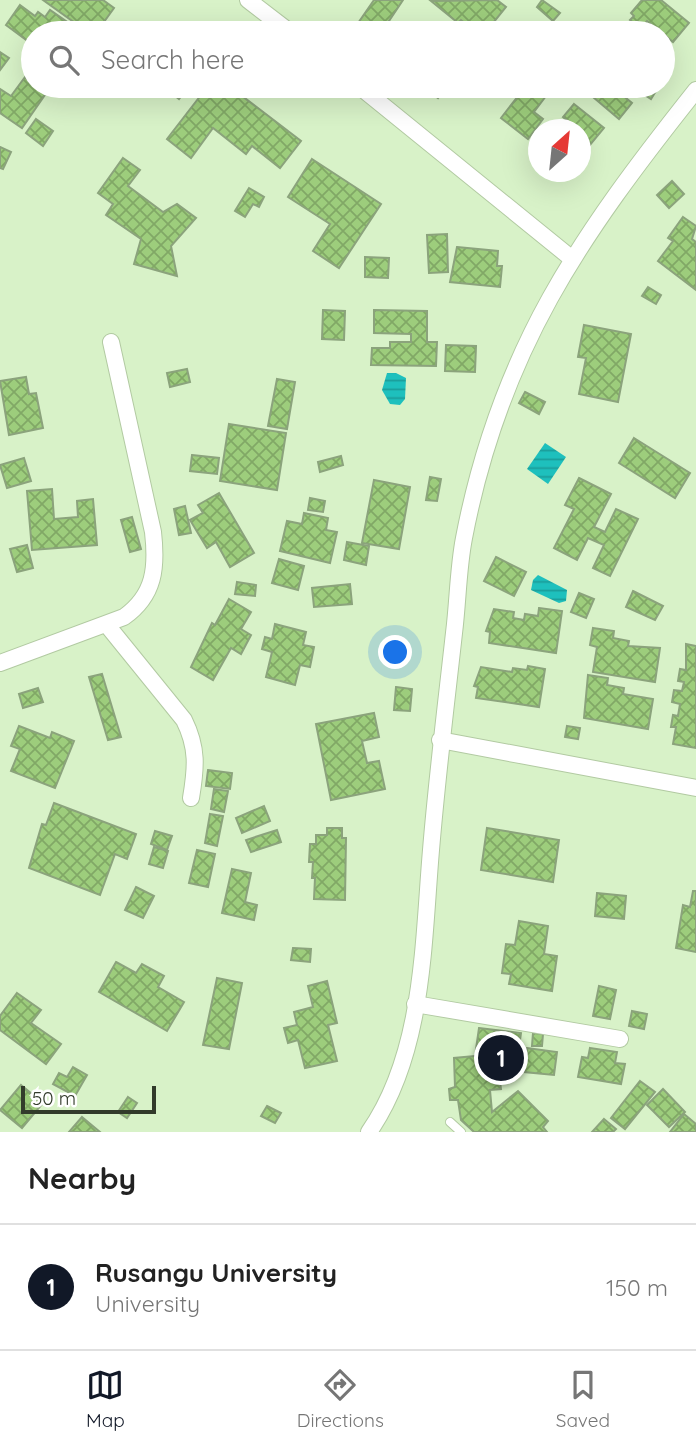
<!DOCTYPE html>
<html lang="en">
<head>
<meta charset="utf-8">
<style>
	:root { --surface:#fff; --page:#f2f2f2; --text:#222; --muted:#767676; --line:#e0e0e0; --accent:#111827 }
	body { margin:0; font-family:Quicksand,sans-serif; background:var(--page); color:var(--text) }
	.compass { position:absolute; left:528px; top:119px; width:63px; height:63px; border-radius:50%; background:var(--surface); box-shadow:0 7px 28px #0002; rotate:27deg }
	.scale { position:absolute; left:21px; bottom:18px; width:135px; box-sizing:border-box; padding-left:7px; border:4px solid #323b2b; border-top:0; font-size:19px; line-height:24px; white-space:nowrap; color:#323b2b; -webkit-text-stroke:5px #fff; paint-order:stroke }
	.you { position:absolute; left:396px; top:653px; width:24px; height:24px; margin:-18px; border:5px solid #fff; border-radius:50%; background:#1a73e8; box-shadow:0 0 0 10px #1a73e833 }
	.badge { display:grid; place-items:center; width:46px; height:46px; border-radius:50%; background:var(--accent); color:#fff; font-size:23px; font-weight:700 }
	.pin { position:absolute; translate:-50% -50%; border:4px solid #fff; box-shadow:0 2px 7px #0006 }
	.list { margin:0; padding:0; list-style:none }
	h2 { display:flex; justify-content:space-between; align-items:center; height:91px; margin:0; padding:0 28px; font-size:30px }
	h2 small { font-size:23px; font-weight:400; color:var(--muted) }
	.list li { display:grid; grid-template-columns:46px 1fr auto; gap:21px; align-items:center; box-sizing:border-box; height:126px; padding:0 28px; border-top:2px solid var(--line) }
	.list b { display:block; font-size:26px; white-space:nowrap }
	.list p { margin:0; font-size:23px; white-space:nowrap; color:var(--muted) }
	.list em { font-size:23px; font-style:normal; color:var(--muted) }
	.icon { flex:none; width:38px; height:38px; fill:none; stroke:currentColor; stroke-width:2; stroke-linecap:round; stroke-linejoin:round }
	.map { position:relative; flex:none; width:696px; height:1132px; overflow:hidden }
	.search { position:absolute; background:var(--surface); box-shadow:0 7px 28px #0002; left:21px; right:21px; top:21px; height:77px; display:flex; align-items:center; gap:18px; box-sizing:border-box; padding:0 24px; border-radius:38px; color:var(--muted); font-size:26px }
	.sheet { height:217px; background:var(--surface) }
	nav { display:flex; justify-content:space-around; align-items:center; box-sizing:border-box; height:98px; border-top:2px solid var(--line); background:var(--surface); font-size:19px; color:var(--muted) }
	nav a { display:grid; justify-items:center; gap:4px }
	nav .on { color:var(--accent) }
	.map>svg:first-child { display:block }
	.water { fill:url(#water-rules) }
	.building { fill:url(#building-cross-hatch); stroke:#8ba37c; stroke-width:2 }
	.lines { fill:none; stroke-linecap:round; stroke-linejoin:round }
	.service-casing { stroke:#b2caa2; stroke-width:10 }
	.minor-casing { stroke:#b2caa2; stroke-width:18 }
	.service { stroke:#fff; stroke-width:8 }
	.minor { stroke:#fff; stroke-width:16 }
</style>
</head>
<body>
<div class="map">
<svg width="696" height="1132" viewBox="0 0 696 1132">
	<defs>
		<pattern id="water-rules" width="6" height="5" patternUnits="userSpaceOnUse" patternTransform="scale(1.75)"><rect width="6" height="5" fill="#1ec0bd"/><path d="M0 2.5h6" fill="none" stroke="#1b9d9a"/></pattern>
		<pattern id="building-cross-hatch" width="8" height="8" patternUnits="userSpaceOnUse" patternTransform="scale(1.75)"><rect width="8" height="8" fill="#9dcd7c"/><path d="M0 0l8 8M0 8l8-8" fill="none" stroke="#81a866"/></pattern>
	</defs>
	<rect width="100%" height="100%" fill="#d8f2c8"/>
	<g class="water">
		<path d="M387 373H396L406 378 405 399 400 405 390 404 382 390Z"/>
		<path d="M545 443 566 457 548 484 527 469Z"/>
		<path d="M538 575 567 590 566 601 559 603 531 590 533 580Z"/>
	</g>
	<g class="building">
		<path d="M43 0H103L114 8 96 33H89Z"/>
		<path d="M374 0H403L381 33H360L354 29Z"/>
		<path d="M497 0 506 7 485 33H477L461 20 458 23 431 1Z"/>
		<path d="M542 0 560 13 553 21 537 7Z"/>
		<path d="M642 0H661L689 23 673 42 647 21 641 29 630 20 634 16 631 13Z"/>
		<path d="M20 5 35 16 38 12 45 17 50 10 83 33H33V45L6 25Z"/>
		<path d="M153 23 166 33H145Z"/>
		<path d="M179 23 191 33H171Z"/>
		<path d="M0 52 9 58 0 70Z"/>
		<path d="M25 77 33 86 47 92 22 128 0 113V89L11 96Z"/>
		<path d="M163 86H189L179 99Z"/>
		<path d="M208 86H229L301 141 280 168 252 146 246 154 213 128 191 158 167 139Z"/>
		<path d="M422 86H447L438 98Z"/>
		<path d="M515 86H549L552 88 534 112 543 119 528 139 501 118 522 91Z"/>
		<path d="M580 86H611L632 103 619 119Z"/>
		<path d="M631 86H659L651 99Z"/>
		<path d="M574 104 604 128 580 157V130H571L574 126 563 117Z"/>
		<path d="M36 119 53 131 43 146 26 133Z"/>
		<path d="M0 147 11 152 3 169 0 168Z"/>
		<path d="M123 158 140 170 128 186 163 212 177 204 196 218 171 246 177 276 134 264 141 239 106 215 113 204 98 193Z"/>
		<path d="M312 159 381 204 339 268 313 251 330 224 288 197Z"/>
		<path d="M672 181 684 194 669 208 657 195Z"/>
		<path d="M249 188 264 197 259 207 253 204 245 217 235 211Z"/>
		<path d="M683 217 696 226 692 239 696 242V290L658 261 673 241 668 238Z"/>
		<path d="M447 234 448 272 429 273 427 235Z"/>
		<path d="M457 247 498 251 497 266H502L500 287 450 282Z"/>
		<path d="M365 257 389 258 388 278 365 277Z"/>
		<path d="M648 287 661 295 656 304 642 296Z"/>
		<path d="M323 310 345 311 344 340 322 339Z"/>
		<path d="M374 310 427 311V342H437L436 366 371 365 372 348H390V342H411V334L374 333Z"/>
		<path d="M584 325 631 334 618 402 579 394 586 358 578 357Z"/>
		<path d="M446 345 476 346 475 372 445 371Z"/>
		<path d="M187 369 190 382 170 387 167 373Z"/>
		<path d="M26 377 29 394 36 393 43 428 9 435 0 381Z"/>
		<path d="M277 379 295 382 287 429 268 426Z"/>
		<path d="M525 392 545 402 539 414 519 403Z"/>
		<path d="M229 424 286 433 277 490 220 481Z"/>
		<path d="M634 438 690 473 675 498 619 463Z"/>
		<path d="M192 455 219 458 217 474 190 471Z"/>
		<path d="M341 456 343 465 320 472 318 462Z"/>
		<path d="M24 458 31 481 7 488 0 465Z"/>
		<path d="M430 477 441 479 437 501 426 500Z"/>
		<path d="M579 478 611 494 594 527 605 532 616 509 638 519 610 576 593 568 604 545 588 538 577 560 554 548 574 509 565 505Z"/>
		<path d="M374 480 410 487 399 549 362 543Z"/>
		<path d="M52 489 54 519 78 517 77 501 93 499 97 545 32 550 27 491Z"/>
		<path d="M219 493 254 553 230 567 216 542 207 548 190 520 203 513 198 505Z"/>
		<path d="M310 498 325 501 323 512 308 510Z"/>
		<path d="M185 506 191 533 179 535 174 509Z"/>
		<path d="M304 513 328 518 326 530 337 532 330 563 280 551 287 521 302 524Z"/>
		<path d="M132 517 141 549 130 552 121 520Z"/>
		<path d="M347 542 369 546 366 565 344 560Z"/>
		<path d="M27 545 33 568 17 572 10 549Z"/>
		<path d="M496 557 526 572 514 596 484 581Z"/>
		<path d="M279 559 304 566 298 590 272 583Z"/>
		<path d="M237 582 256 585 255 596 235 594Z"/>
		<path d="M350 584 352 604 314 607 312 588Z"/>
		<path d="M633 591 663 606 655 620 626 607Z"/>
		<path d="M579 593 594 599 586 618 571 612Z"/>
		<path d="M229 599 251 612 241 629 251 635 241 654 231 648 213 680 191 667 212 623 215 625Z"/>
		<path d="M539 608 562 611 556 653 489 643 490 632 486 631 494 609 514 612 513 618 524 620 525 614 538 616Z"/>
		<path d="M275 624 306 632 303 645 314 647 310 667 300 665 295 685 266 677 272 652 262 649 265 637 272 639Z"/>
		<path d="M593 628 614 631 613 638 629 641 628 646 660 648 655 682 593 672 597 647 590 645Z"/>
		<path d="M686 644 696 646V748L673 744 676 727H671L673 715 678 716 680 704 672 702 674 690 682 691 684 682 678 681 680 669 686 670Z"/>
		<path d="M528 666 545 669 539 707 476 698 478 687 474 686 481 667 512 672 513 668 527 670Z"/>
		<path d="M102 674 121 737 108 740 89 677Z"/>
		<path d="M588 675 608 678 607 685 624 688 623 694 653 699 648 729 584 718Z"/>
		<path d="M396 687 412 689 410 711 394 710Z"/>
		<path d="M38 688 43 702 23 708 19 694Z"/>
		<path d="M374 713 379 737 362 741 367 763 379 761 385 789 331 800 316 724Z"/>
		<path d="M19 726 50 738 52 732 74 741 55 788 11 771 20 749 11 746Z"/>
		<path d="M567 726 580 728 578 739 565 737Z"/>
		<path d="M208 770 232 773 230 789 206 786Z"/>
		<path d="M214 789 228 791 224 812 211 809Z"/>
		<path d="M54 803 136 834 127 859 115 854 100 895 29 868 42 824 46 825Z"/>
		<path d="M264 806 270 821 242 833 236 818Z"/>
		<path d="M210 814 223 816 217 846 205 843Z"/>
		<path d="M327 828H342V838H346L345 900 314 899 315 878H312L313 862H309L310 844H316V835H327Z"/>
		<path d="M487 828 559 840 553 882 481 870Z"/>
		<path d="M277 830 281 842 251 852 246 840Z"/>
		<path d="M155 831 172 836 167 850 151 844Z"/>
		<path d="M154 847 168 851 163 868 149 864Z"/>
		<path d="M197 850 215 854 208 887 189 883Z"/>
		<path d="M232 869 251 873 245 902 257 905 254 920 222 913Z"/>
		<path d="M136 887 154 896 143 918 125 910Z"/>
		<path d="M693 891H696V952L676 948 683 905 690 907Z"/>
		<path d="M597 893 626 896 624 919 595 916Z"/>
		<path d="M519 921 548 926 544 954 557 956 552 991 509 984 511 974 502 973 506 944 515 945Z"/>
		<path d="M293 948 311 949 310 962 291 960Z"/>
		<path d="M116 962 136 973 142 964 164 976 158 987 184 1002 167 1031 99 992Z"/>
		<path d="M217 978 242 983 229 1049 203 1045Z"/>
		<path d="M327 981 337 1023 328 1025 337 1061 305 1068 298 1040 288 1043 284 1028 297 1025 294 1012 313 1007 308 986Z"/>
		<path d="M599 986 616 990 610 1019 593 1016Z"/>
		<path d="M17 993 41 1010 31 1023 61 1044 46 1064 0 1030V1016Z"/>
		<path d="M632 1011 647 1014 644 1029 629 1026Z"/>
		<path d="M479 1028 521 1033 518 1054 476 1049Z"/>
		<path d="M533 1033 543 1034 542 1046H532Z"/>
		<path d="M527 1048 557 1052 554 1075 524 1072Z"/>
		<path d="M590 1048 617 1052 615 1063 625 1064 621 1084 578 1077 582 1057 588 1058Z"/>
		<path d="M485 1055V1069L498 1067 501 1089 490 1090 492 1112 518 1091 548 1121 543 1127 547 1132H474L461 1120 458 1100H450L449 1089 455 1087 454 1058Z"/>
		<path d="M73 1067 87 1075 75 1096 53 1084 59 1073 67 1077Z"/>
		<path d="M640 1081 655 1092 625 1129 611 1118Z"/>
		<path d="M21 1085 43 1103 22 1128 0 1110Z"/>
		<path d="M663 1089 685 1112 669 1127 647 1105Z"/>
		<path d="M128 1097 137 1103 127 1118 118 1112Z"/>
		<path d="M267 1106 281 1113 275 1123 261 1116Z"/>
		<path d="M684 1114 696 1124V1132H670Z"/>
		<path d="M82 1117 100 1132H69Z"/>
		<path d="M604 1119 616 1129 613 1132H592Z"/>
	</g>
	<g class="lines">
		<defs>
			<path id="service" d="M450 1122 461 1132"/>
			<g id="minor">
				<path d="M248 0 291 33"/>
				<path d="M359 86 571 258"/>
				<path d="M107 625 184 720C198 748 196 768 191 798"/>
				<path d="M0 663 124 617C155 595 157 567 153 532L111 342"/>
				<path d="M440 740 696 788"/>
				<path d="M415 1004 620 1039"/>
				<path d="M369 1132C424 1053 423 943 431 850 437 777 446 705 454 633 458 601 458 569 464 538 500 350 580 236 696 90"/>
			</g>
		</defs>
		<use href="#service" class="service-casing"/>
		<use href="#minor" class="minor-casing"/>
		<use href="#service" class="service"/>
		<use href="#minor" class="minor"/>
	</g>
</svg>
<svg class="compass" viewBox="-18 -18 36 36"><path d="M0-13l5 13h-10z" fill="#e53935"/><path d="M0 13l5-13h-10z" fill="#767676"/></svg>
<div class="scale">50 m</div>
<div class="you"></div>
<div class="pin badge" style="left:501px;top:1058px">1</div>
<div class="search"><svg class="icon" aria-label="search" viewBox="0 0 24 24"><circle cx="10" cy="10" r="6"/><path d="M15 15l6 6"/></svg>Search here</div>
</div>
<section class="sheet">
<h2>Nearby<small></small></h2>
<ul class="list">
<li><span class="badge">1</span><div><b>Rusangu University</b><p>University</p></div><em>150 m</em></li>
</ul>
</section>
<nav>
<a class="on"><svg class="icon" aria-label="map" viewBox="0 0 24 24"><path d="M3 6l6-2 6 2 6-2v14l-6 2-6-2-6 2zM9 4v14M15 6v14"/></svg>Map</a>
<a><svg class="icon" aria-label="directions" viewBox="0 0 24 24"><path d="M12 3l9 9-9 9-9-9zM9 14v-3h6M13 9l2 2-2 2"/></svg>Directions</a>
<a><svg class="icon" aria-label="saved" viewBox="0 0 24 24"><path d="M7 4h10v16l-5-4-5 4z"/></svg>Saved</a>
</nav>
</body>
</html>
